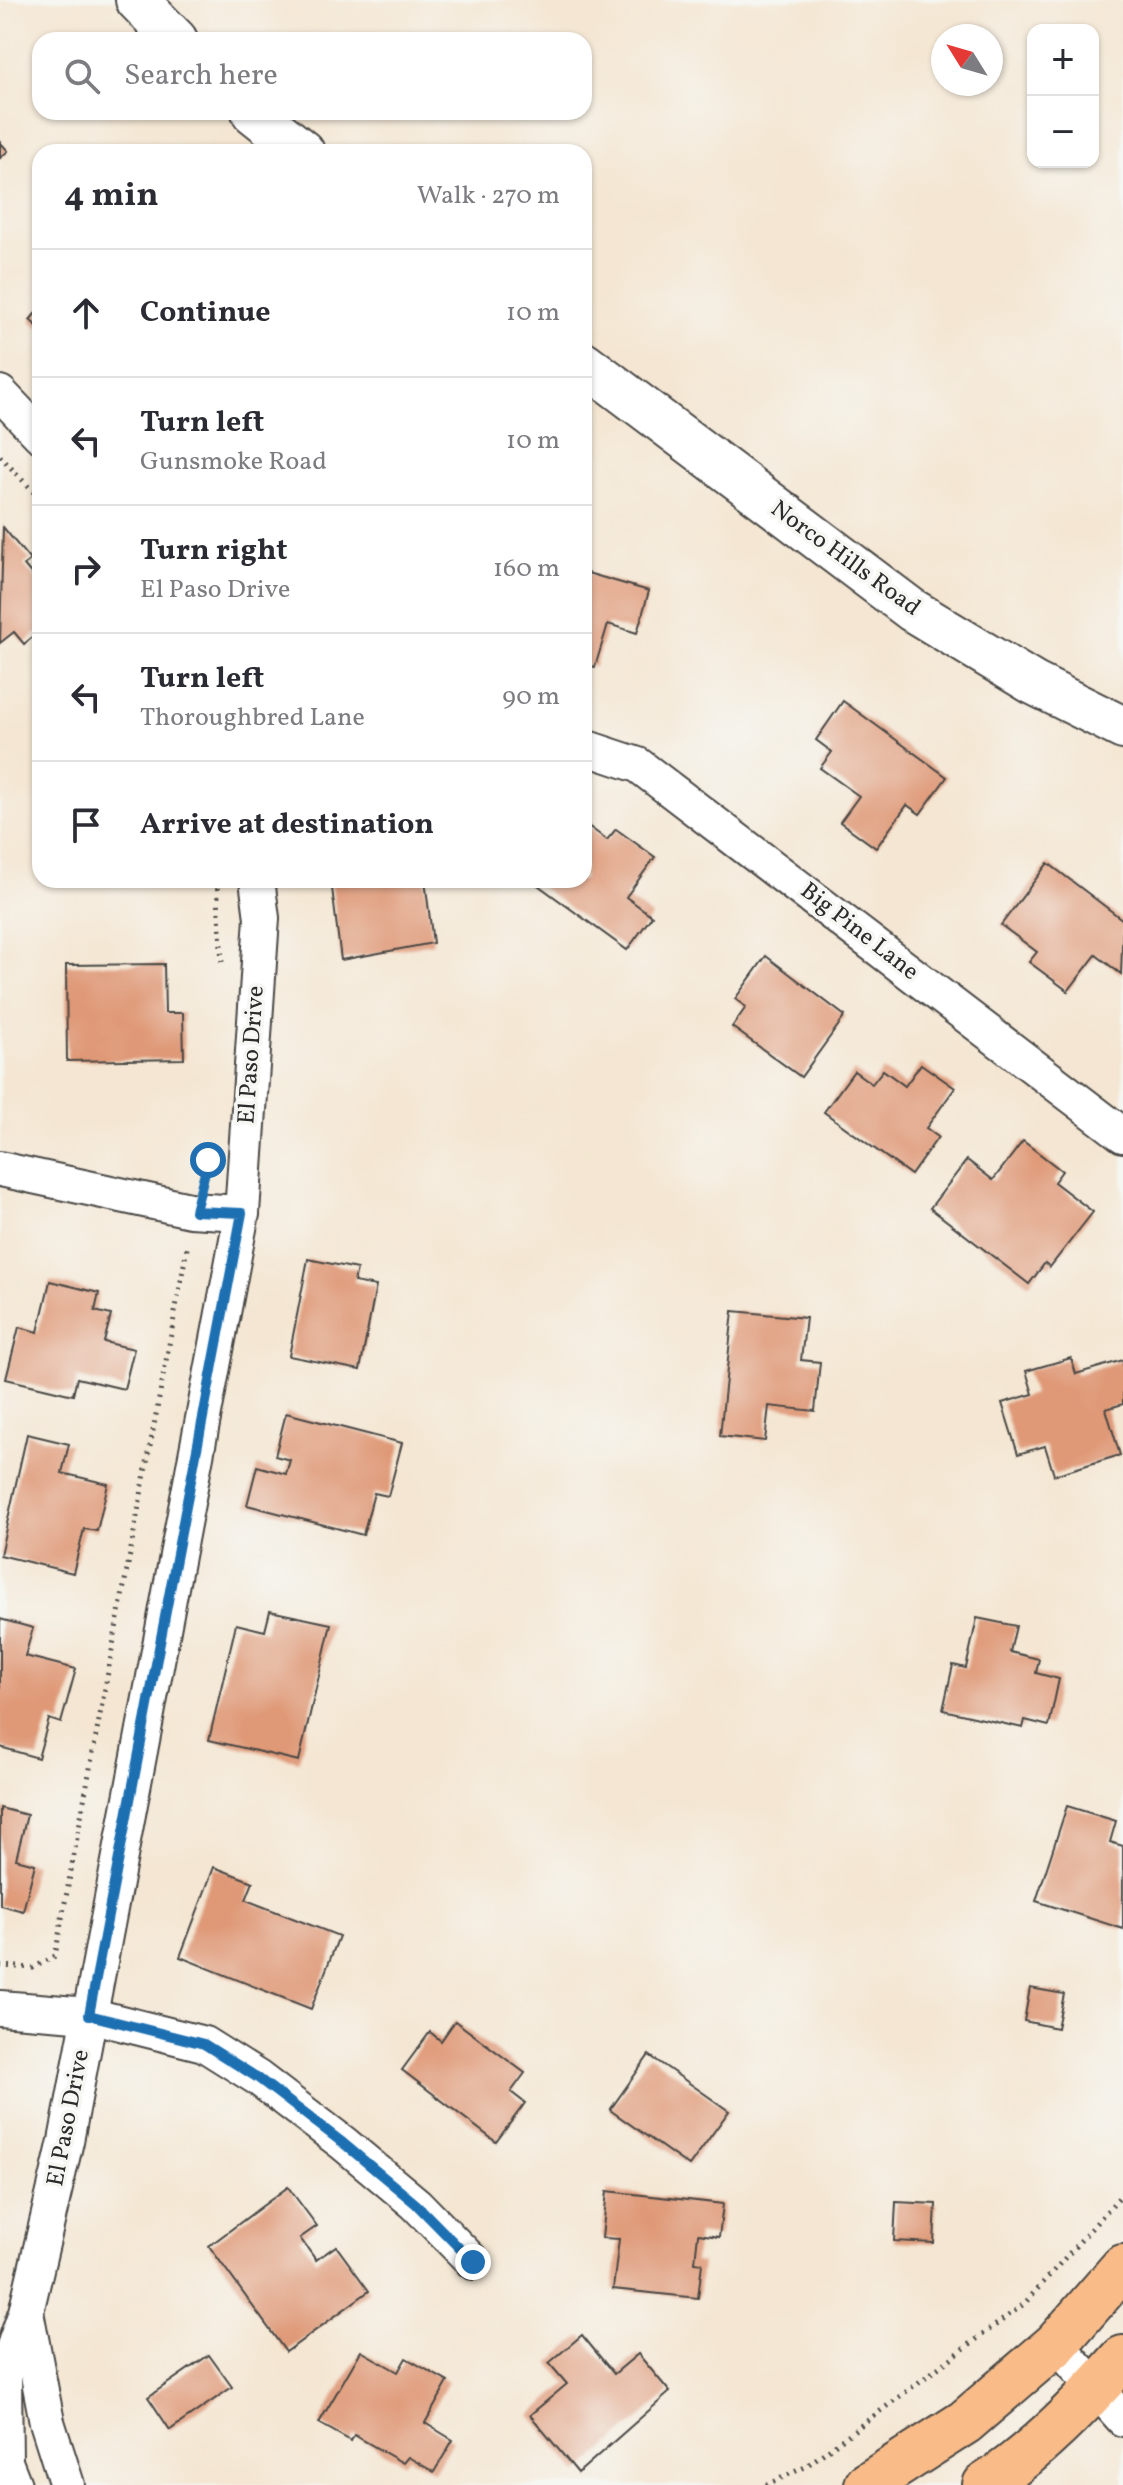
<!DOCTYPE html>
<html lang="en">
<head>
<meta charset="utf-8">
<style>
	:root { --surface:#fff; --page:#f2f2f3; --text:#2b2b33; --muted:#7c7c81; --line:#e1e1e2 }
	body { margin:0; font-family:Vollkorn,serif; background:var(--page); color:var(--text) }
	.controls { position:absolute; right:24px; top:24px; display:grid; overflow:hidden; border-radius:16px; box-shadow:0 2px 6px #0004 }
	.controls button { width:72px; height:72px; display:grid; place-items:center; padding:0; border:0; border-bottom:2px solid var(--line); background:var(--surface); color:var(--text); font:40px sans-serif }
	.compass { position:absolute; left:931px; top:24px; width:72px; height:72px; border-radius:50%; background:var(--surface); box-shadow:0 2px 6px #0004; rotate:307deg }
	.stop { position:absolute; width:24px; height:24px; margin:-18px; border:6px solid #1f6fb2; border-radius:50%; background:#fff }
	.stop.end { background:#1f6fb2; border-color:#fff; box-shadow:0 2px 8px #0008 }
	.list { margin:0; padding:0; list-style:none }
	h2 { display:flex; justify-content:space-between; align-items:center; height:104px; margin:0; padding:0 32px; font-size:34px }
	h2 small { font-size:26px; font-weight:400; color:var(--muted) }
	.list li { display:grid; grid-template-columns:52px 1fr auto; gap:24px; align-items:center; box-sizing:border-box; height:128px; padding:0 32px; border-top:2px solid var(--line) }
	.list b { display:block; font-size:30px; white-space:nowrap }
	.list p { margin:0; font-size:26px; white-space:nowrap; color:var(--muted) }
	.list em { font-size:26px; font-style:normal; color:var(--muted) }
	.icon { flex:none; width:44px; height:44px; fill:none; stroke:currentColor; stroke-width:2; stroke-linecap:round; stroke-linejoin:round }
	.map { position:relative; flex:none; width:1123px; height:2485px; overflow:hidden }
	.search { position:absolute; background:var(--surface); box-shadow:0 2px 6px #0004; left:32px; top:32px; width:560px; height:88px; display:flex; align-items:center; gap:20px; box-sizing:border-box; padding:0 28px; border-radius:24px; color:var(--muted); font-size:30px }
	.panel { position:absolute; background:var(--surface); box-shadow:0 2px 6px #0004; left:32px; top:144px; width:560px; height:744px; border-radius:24px }
	.map>svg:first-child { display:block }
	.building { fill:#df9977 }
	.lines { fill:none; stroke-linecap:round; stroke-linejoin:round }
	.minor-casing { stroke:#494744; stroke-width:38 }
	.tertiary-casing { stroke:#494744; stroke-width:46 }
	.primary-casing { stroke:#494744; stroke-width:48 }
	.path { stroke:#494744; stroke-width:5; stroke-dasharray:2 6; stroke-linecap:butt }
	.minor { stroke:#fff; stroke-width:34 }
	.tertiary { stroke:#fff; stroke-width:42 }
	.primary { stroke:#f9bc89; stroke-width:44 }
	.route { stroke:#1f6fb2; stroke-width:10 }
	.labels { text-anchor:middle; dominant-baseline:central; stroke-width:7; stroke-linejoin:round; paint-order:stroke }
	.street-label { font-size:24px; fill:#2b2b2b; stroke:#f6f6f2 }
</style>
</head>
<body>
<div class="map">
<svg width="1123" height="2485" viewBox="0 0 1123 2485">
	<rect width="100%" height="100%" fill="#f6f6f2"/>
	<filter id="ink" filterUnits="userSpaceOnUse"><feTurbulence type="fractalNoise" baseFrequency=".0125" numOctaves="2"/><feDisplacementMap in="SourceGraphic" scale="16" xChannelSelector="R" yChannelSelector="G"/><feConvolveMatrix kernelMatrix="1 2 1 2 8 2 1 2 1" color-interpolation-filters="sRGB"/></filter>
	<filter id="wash" filterUnits="userSpaceOnUse"><feTurbulence type="fractalNoise" baseFrequency=".006" numOctaves="4" result="noise"/><feDisplacementMap in="SourceGraphic" scale="32" xChannelSelector="R" yChannelSelector="G"/><feGaussianBlur stdDeviation="1.8" result="paint"/><feColorMatrix in="noise" values="0 0 0 0 0 0 0 0 0 0 0 0 0 0 0 0 0 1.4 0 .05"/><feComposite in="paint" operator="in"/></filter>
	<g filter="url(#wash)">
		<rect width="100%" height="100%" fill="#f4e6d2"/>
		<g id="blocks">
			<g class="building">
				<path d="M0 142 8 151 0 158Z"/>
				<path d="M40 308V329L30 320Z"/>
				<path d="M3 527 30 560 24 565 40 584V631L24 644 14 632 0 643Z"/>
				<path d="M584 572 649 591 637 633 608 624 595 667 584 664Z"/>
				<path d="M843 701 947 777 920 814 907 805 876 848 840 822 859 796 820 768 832 752 816 740Z"/>
				<path d="M584 823 607 840 616 829 655 857 626 897 652 916 627 950 531 880H584Z"/>
				<path d="M1048 863 1123 920 1121 974 1096 955 1068 991 1029 962 1037 952 1001 925Z"/>
				<path d="M331 880H425L433 943 341 960Z"/>
				<path d="M766 956 845 1016 801 1077 732 1027 746 1007 735 999Z"/>
				<path d="M164 964 165 1013H183L184 1059 67 1061 66 965Z"/>
				<path d="M921 1064 955 1088 926 1128 938 1137 911 1175 824 1112 854 1071 872 1084 883 1070 905 1086Z"/>
				<path d="M1023 1141 1062 1171 1054 1182 1093 1212 1050 1267 1045 1263 1029 1284 930 1208 967 1160 993 1180Z"/>
				<path d="M308 1259 357 1269 354 1282 376 1286 360 1370 289 1356Z"/>
				<path d="M50 1281 99 1293 95 1311 111 1315 104 1342 134 1349 124 1389 77 1378 73 1395 6 1379 19 1327 38 1332Z"/>
				<path d="M733 1311 806 1318 801 1360 820 1362 815 1411 769 1406 765 1441 720 1436Z"/>
				<path d="M1071 1358 1076 1374 1123 1360V1404L1106 1409 1120 1455 1054 1475 1045 1446 1018 1454 1002 1403 1033 1394 1026 1371Z"/>
				<path d="M286 1413 402 1443 388 1496 374 1493 363 1535 247 1505 257 1466 286 1474 290 1460 275 1456Z"/>
				<path d="M27 1434 69 1444 62 1473 108 1484 97 1531 84 1529 73 1573 0 1555Z"/>
				<path d="M270 1611 331 1624 299 1761 209 1740 236 1624 265 1631Z"/>
				<path d="M977 1618 1016 1626 1010 1652 1039 1659 1036 1673 1059 1679 1049 1726 1025 1720 1023 1728 943 1710 953 1665 966 1668Z"/>
				<path d="M0 1619 33 1628 25 1656 76 1669 61 1723 49 1719 38 1758 0 1747Z"/>
				<path d="M1067 1806 1116 1821 1110 1842 1123 1846V1929L1036 1901Z"/>
				<path d="M0 1808 27 1815 16 1859 35 1864 23 1911 0 1905Z"/>
				<path d="M214 1867 253 1882 246 1900 339 1936 311 2009 180 1957Z"/>
				<path d="M1030 1988 1064 1994 1057 2028 1024 2021Z"/>
				<path d="M455 2021 525 2073 511 2092 525 2103 496 2142 402 2070 430 2032 441 2041Z"/>
				<path d="M649 2055 729 2111 689 2166 610 2110Z"/>
				<path d="M288 2187 317 2226 300 2238 316 2260 336 2246 369 2291 286 2352 209 2246Z"/>
				<path d="M607 2191 723 2204 719 2237 698 2234 695 2262 702 2263 698 2298 613 2289 619 2239 602 2238Z"/>
				<path d="M896 2202 936 2204 934 2243 894 2241Z"/>
				<path d="M582 2335 614 2374 638 2354 670 2392 578 2473 530 2415 567 2384 549 2363Z"/>
				<path d="M361 2351 398 2372 406 2358 448 2382 425 2423 453 2440 434 2472 408 2457 403 2463 354 2435 351 2441 319 2423Z"/>
				<path d="M209 2355 232 2387 170 2430 148 2397Z"/>
			</g>
		</g>
	</g>
	<g filter="url(#ink)">
		<use href="#blocks" fill-opacity="0" stroke="#494744" stroke-width="2"/>
		<g class="lines">
			<defs>
				<g id="minor">
					<path d="M0 393 40 435"/>
					<path d="M584 747 638 765 1123 1135"/>
					<path d="M0 1169 190 1210 242 1213"/>
					<path d="M0 2008 89 2015 204 2044 258 2078 343 2143 416 2204 473 2262"/>
					<path d="M27 2317 47 2422 67 2485"/>
					<path d="M1056 2344 1123 2419"/>
					<path d="M14 2485 5 2462 4 2375 26 2312 66 2141 242 1213 262 918 257 880"/>
				</g>
				<g id="tertiary">
					<path d="M137 0 176 40"/>
					<path d="M253 112 303 152"/>
					<path d="M584 363 912 610 1033 683 1123 728"/>
				</g>
				<g id="primary">
					<path d="M867 2485 965 2422 1056 2344 1123 2267"/>
					<path d="M985 2485C1036 2452 1083 2403 1123 2358"/>
				</g>
			</defs>
			<use href="#minor" class="minor-casing"/>
			<use href="#tertiary" class="tertiary-casing"/>
			<use href="#primary" class="primary-casing"/>
			<g class="path">
				<path d="M0 456 40 499"/>
				<path d="M217 880 222 964"/>
				<path d="M203 1179 209 1146"/>
				<path d="M0 1966 33 1968 55 1956 188 1243"/>
				<path d="M766 2485 805 2467 1024 2304 1123 2193"/>
			</g>
			<use href="#minor" class="minor"/>
			<use href="#tertiary" class="tertiary"/>
			<use href="#primary" class="primary"/>
		</g>
	</g>
	<g class="lines" filter="url(#ink)">
		<path class="route" d="M208 1160 195 1211 242 1213 89 2015 204 2044 258 2078 343 2143 416 2204 473 2262"/>
	</g>
	<g class="labels">
		<g class="street-label">
			<text transform="translate(845 559) rotate(36)">Norco Hills Road</text>
			<text transform="translate(859 932) rotate(38)">Big Pine Lane</text>
			<text transform="translate(252 1055) rotate(-86)">El Paso Drive</text>
			<text transform="translate(69 2118) rotate(-79)">El Paso Drive</text>
		</g>
	</g>
</svg>
<div class="controls">
<button>+</button>
<button>−</button>
</div>
<svg class="compass" viewBox="-18 -18 36 36"><path d="M0-13l5 13h-10z" fill="#e53935"/><path d="M0 13l5-13h-10z" fill="#7c7c81"/></svg>
<div class="stop" style="left:208px;top:1160px"></div>
<div class="stop end" style="left:473px;top:2262px"></div>
<div class="search"><svg class="icon" aria-label="search" viewBox="0 0 24 24"><circle cx="10" cy="10" r="6"/><path d="M15 15l6 6"/></svg>Search here</div>
<section class="panel">
<h2>4 min<small>Walk · 270 m</small></h2>
<ul class="list">
<li><svg class="icon" aria-label="ahead" viewBox="0 0 24 24"><path d="M12 20V5M6 11l6-6 6 6"/></svg><div><b>Continue</b></div><em>10 m</em></li>
<li><svg class="icon" aria-label="left" viewBox="0 0 24 24"><path d="M17 20v-9H6M10 6l-5 5 5 5"/></svg><div><b>Turn left</b><p>Gunsmoke Road</p></div><em>10 m</em></li>
<li><svg class="icon" aria-label="right" viewBox="0 0 24 24"><path d="M7 20v-9h11M14 6l5 5-5 5"/></svg><div><b>Turn right</b><p>El Paso Drive</p></div><em>160 m</em></li>
<li><svg class="icon" aria-label="left" viewBox="0 0 24 24"><path d="M17 20v-9H6M10 6l-5 5 5 5"/></svg><div><b>Turn left</b><p>Thoroughbred Lane</p></div><em>90 m</em></li>
<li><svg class="icon" aria-label="arrive" viewBox="0 0 24 24"><path d="M6 21V4h12l-3 4 3 4H6"/></svg><div><b>Arrive at destination</b></div></li>
</ul>
</section>
</div>
</body>
</html>
